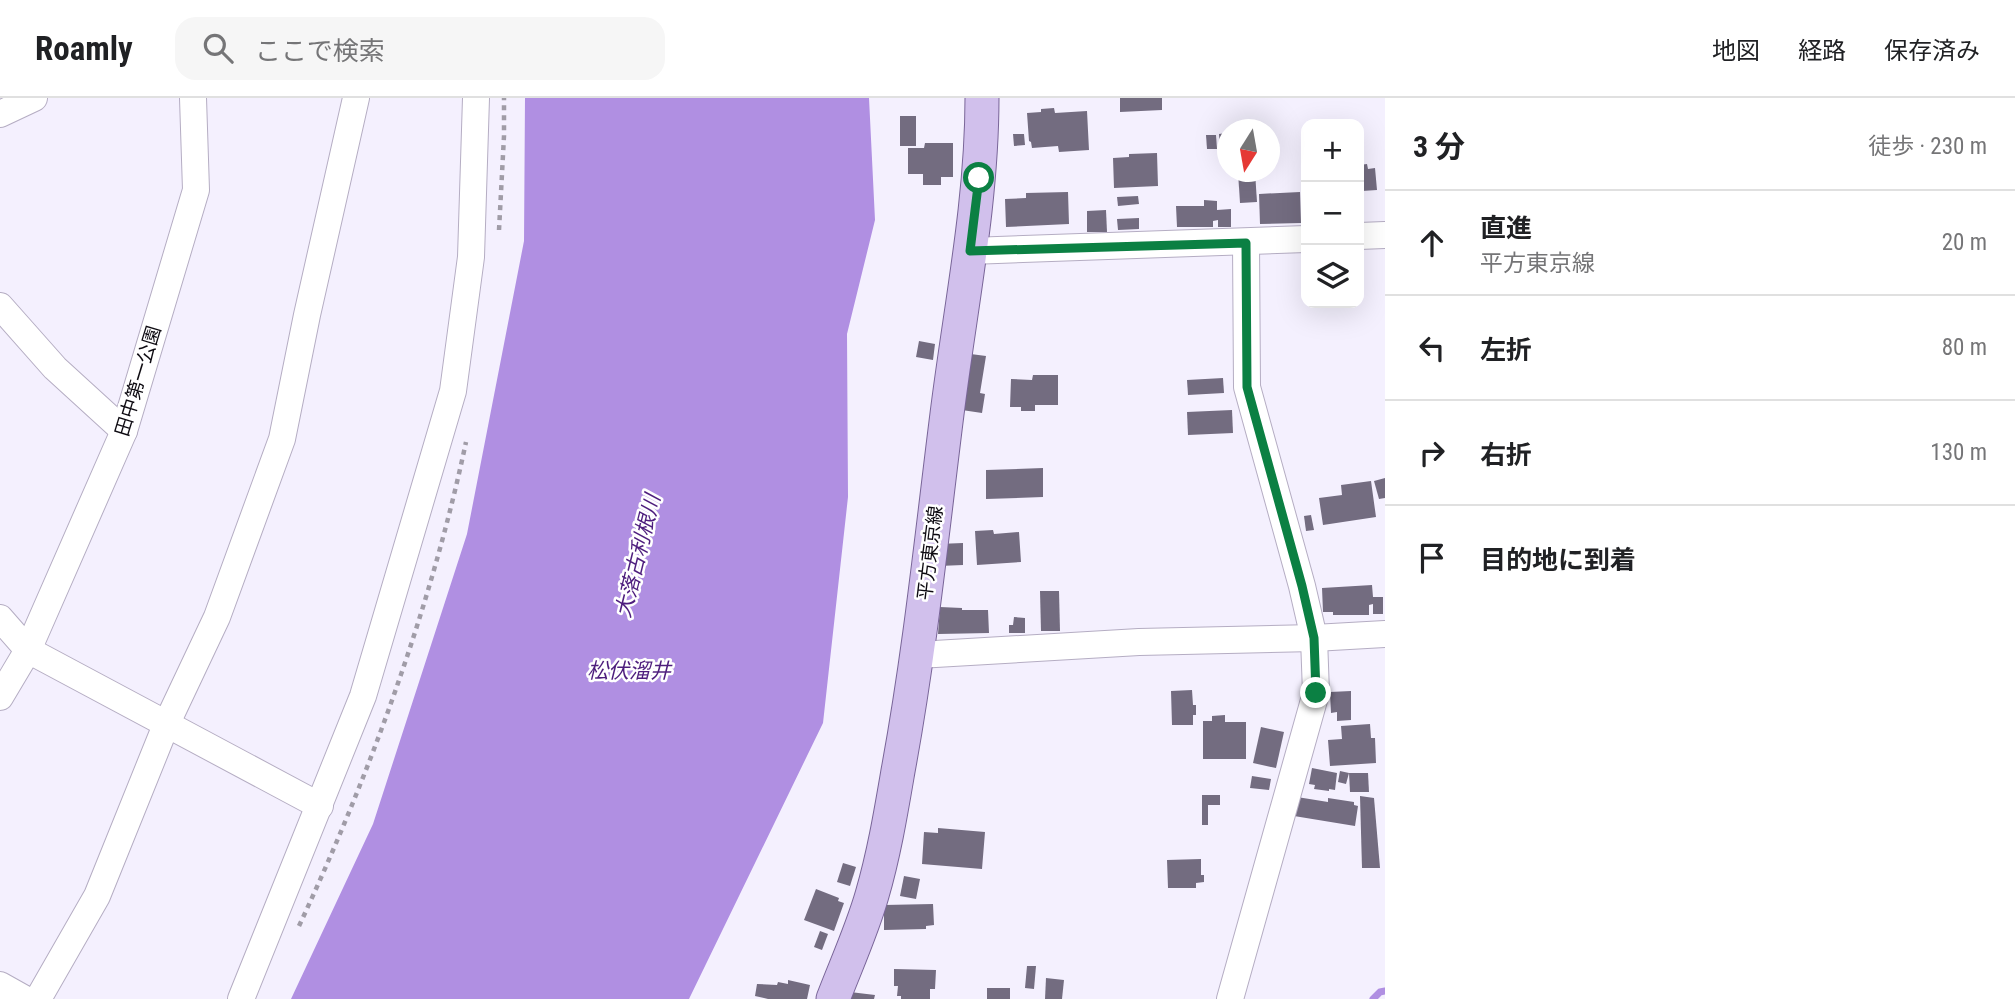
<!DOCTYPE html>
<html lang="ja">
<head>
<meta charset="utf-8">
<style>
	:root { --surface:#fff; --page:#f6f6f6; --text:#202124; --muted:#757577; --line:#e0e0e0 }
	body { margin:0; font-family:"Roboto Condensed","Noto Sans JP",sans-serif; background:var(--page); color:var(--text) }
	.controls { position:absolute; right:21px; top:21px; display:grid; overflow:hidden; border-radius:14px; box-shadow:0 7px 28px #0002 }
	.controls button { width:63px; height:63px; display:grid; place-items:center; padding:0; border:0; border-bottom:2px solid var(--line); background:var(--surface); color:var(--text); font:35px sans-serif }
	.compass { position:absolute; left:1217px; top:21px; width:63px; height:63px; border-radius:50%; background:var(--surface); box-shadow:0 7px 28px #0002; rotate:191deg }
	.stop { position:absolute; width:21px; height:21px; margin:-16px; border:5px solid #0b8043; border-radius:50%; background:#fff }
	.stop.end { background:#0b8043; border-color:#fff; box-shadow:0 2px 7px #0008 }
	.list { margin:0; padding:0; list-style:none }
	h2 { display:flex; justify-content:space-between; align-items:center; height:91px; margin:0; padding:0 28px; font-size:30px }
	h2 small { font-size:23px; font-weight:400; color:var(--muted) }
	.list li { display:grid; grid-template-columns:46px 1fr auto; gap:21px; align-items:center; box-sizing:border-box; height:105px; padding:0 28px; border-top:2px solid var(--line) }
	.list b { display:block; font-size:26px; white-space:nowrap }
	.list p { margin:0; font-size:23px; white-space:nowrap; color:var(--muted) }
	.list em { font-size:23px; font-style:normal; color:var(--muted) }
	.icon { flex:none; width:38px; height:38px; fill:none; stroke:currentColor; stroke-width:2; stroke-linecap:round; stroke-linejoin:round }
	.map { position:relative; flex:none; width:1385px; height:901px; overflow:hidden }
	header { display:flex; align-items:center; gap:42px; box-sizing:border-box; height:98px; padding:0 35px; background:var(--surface); border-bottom:2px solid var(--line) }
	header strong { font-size:33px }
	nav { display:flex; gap:38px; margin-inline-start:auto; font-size:24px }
	.search { width:490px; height:63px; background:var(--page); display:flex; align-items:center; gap:18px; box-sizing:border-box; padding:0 24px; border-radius:21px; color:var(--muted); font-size:26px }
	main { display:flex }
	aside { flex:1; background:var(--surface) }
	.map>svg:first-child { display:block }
	.water { fill:#b08fe2 }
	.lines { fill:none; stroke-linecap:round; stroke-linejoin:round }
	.stream { stroke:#b08fe2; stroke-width:7 }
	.building { fill:#736c80 }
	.minor-casing { stroke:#b5adc3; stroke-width:28 }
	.major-casing { stroke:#796598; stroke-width:35 }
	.path { stroke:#a09ca7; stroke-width:4.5; stroke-dasharray:5 5; stroke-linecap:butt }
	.minor { stroke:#fff; stroke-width:26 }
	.major { stroke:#d1c0ec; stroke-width:33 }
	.route { stroke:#0b8043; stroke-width:9 }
	.labels { text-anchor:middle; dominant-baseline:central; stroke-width:5; stroke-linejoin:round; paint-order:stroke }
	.street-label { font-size:19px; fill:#0d0a11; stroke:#fff }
	.water-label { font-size:21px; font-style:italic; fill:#4d1d7d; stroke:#fff }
</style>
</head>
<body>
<header>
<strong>Roamly</strong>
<div class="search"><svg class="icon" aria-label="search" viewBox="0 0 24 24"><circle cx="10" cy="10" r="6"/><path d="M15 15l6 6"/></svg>ここで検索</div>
<nav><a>地図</a><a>経路</a><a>保存済み</a></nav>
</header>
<main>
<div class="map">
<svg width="1385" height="901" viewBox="0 0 1385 901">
	<rect width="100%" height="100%" fill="#f4f0fe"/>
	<path class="water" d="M525 0H869L875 122 847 236 848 399 823 625 689 901H291L373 726 467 436 524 143Z"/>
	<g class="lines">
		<path class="stream" d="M1373 901 1380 894 1385 893"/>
	</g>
	<g class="building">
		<path d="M1120 0H1162V12L1120 14Z"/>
		<path d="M1054 10 1055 15 1087 13 1089 52 1059 54 1058 48 1032 50 1031 44 1029 43 1027 15 1041 14V11Z"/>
		<rect x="900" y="18" width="16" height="30"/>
		<path d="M1226 35 1227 53H1220L1219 36Z"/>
		<path d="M1013 36H1024L1025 47 1014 48Z"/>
		<path d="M1206 37H1216L1217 51H1207Z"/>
		<path d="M925 45H953V79H941V87H923V76H908V50H924Z"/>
		<path d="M1157 55 1158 88 1114 90 1113 60 1129 59V56Z"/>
		<path d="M1367 66 1368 71 1375 70 1377 92 1362 93V98H1359V67Z"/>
		<path d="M1238 74H1255L1257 104 1240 105Z"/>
		<path d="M1068 94 1069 126 1006 129 1005 101 1026 100V95Z"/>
		<path d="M1300 94 1301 125 1260 126 1259 96Z"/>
		<path d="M1138 98 1139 106 1118 108 1117 99Z"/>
		<path d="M1204 102 1217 103V112L1231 111V129H1218V122L1213 123V129H1177L1176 108H1204Z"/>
		<path d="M1106 112 1107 134H1087V113Z"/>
		<path d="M1139 120V131L1118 132 1117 121Z"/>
		<path d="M919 243 935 246 933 262 916 259Z"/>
		<path d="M963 255 986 258 980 295 985 296 982 315 955 311Z"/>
		<path d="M1033 277H1058V307H1035V313H1021V309H1010L1011 281 1032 282Z"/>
		<path d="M1223 280 1224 295 1188 297 1187 282Z"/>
		<path d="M1232 312 1233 335 1188 337 1187 314Z"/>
		<path d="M1043 370V399L986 401V372Z"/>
		<path d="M1385 380V400L1379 401 1374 383Z"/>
		<path d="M1371 383 1376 419 1323 427 1319 400 1342 397 1341 387Z"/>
		<path d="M1311 417 1314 432 1306 433 1304 418Z"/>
		<path d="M993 432 994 436 1019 434 1021 464 977 467 975 433Z"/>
		<path d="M963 445V467L939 468 938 446Z"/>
		<path d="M1372 487 1373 499H1383V516H1373V506L1369 507V517H1333V514H1323L1322 490Z"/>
		<path d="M1040 493H1059L1060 533H1041Z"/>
		<path d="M940 509 962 510V512H988L989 535 938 536Z"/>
		<path d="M1014 519 1025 520V535H1009V527H1013Z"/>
		<path d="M1192 592 1193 607H1196V617H1193V627H1172L1171 593Z"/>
		<path d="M1351 593V622L1337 623V614L1331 615 1330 594Z"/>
		<path d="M1225 617V624H1246V661H1203V623H1212V618Z"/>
		<path d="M1370 626 1371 640H1375L1376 665 1330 668 1328 642 1342 641 1341 628Z"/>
		<path d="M1261 629 1284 634 1276 670 1253 665Z"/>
		<path d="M1312 670 1337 675 1335 692 1329 691V693L1314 691 1315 687 1309 686Z"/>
		<path d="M1340 673 1349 675 1346 686 1338 684Z"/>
		<path d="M1349 675H1368L1369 694H1350Z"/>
		<path d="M1252 678 1271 681 1269 692 1250 690Z"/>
		<path d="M1202 697H1220V707H1208V727H1202Z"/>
		<path d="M1360 698 1374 700 1380 770H1362Z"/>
		<path d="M1297 699 1328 704V700L1354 704V707L1358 708 1355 728 1294 718Z"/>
		<path d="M938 730 985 734 982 771 922 766 924 734 938 735Z"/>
		<path d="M1201 761V777H1204V784L1196 785V790H1168L1167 762Z"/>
		<path d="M843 765 856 769 850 788 837 784Z"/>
		<path d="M904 778 920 781 916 801 900 798Z"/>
		<path d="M816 791 839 800 838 803 844 805 834 833 804 822Z"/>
		<path d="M933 806 934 827 926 828V831L884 832V807Z"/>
		<path d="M820 833 828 836 822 852 814 849Z"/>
		<path d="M1027 868H1036L1034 891 1025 890Z"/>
		<path d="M894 871 936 872 935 891H930V901H901V898H897L898 888H894Z"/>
		<path d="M1046 880 1064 882 1062 901H1045Z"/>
		<path d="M788 882 810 887 807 901H768L755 898 757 886 777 887 778 884 788 886Z"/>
		<rect x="987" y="890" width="23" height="11"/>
		<path d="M850 894 875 897 874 901H850Z"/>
	</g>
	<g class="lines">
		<defs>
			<g id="minor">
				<path d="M0 16 34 0"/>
				<path d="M1359 138 1385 137"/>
				<path d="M970 153 1306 141"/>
				<path d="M0 208 55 270 124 333"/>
				<path d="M0 520 28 552 320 708"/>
				<path d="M918 557 1139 544 1314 540 1385 536"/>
				<path d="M0 599 28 552 124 333 196 92 193 0"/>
				<path d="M0 887 25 901"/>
				<path d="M38 901 97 798 166 627 217 519 282 341 307 217 356 0"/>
				<path d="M241 901 363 598 453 293 471 159 476 0"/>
				<path d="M1230 901 1316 595 1314 540 1302 488 1247 289 1246 145"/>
			</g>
			<path id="major" d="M833 901C846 867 862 832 872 797 884 756 891 714 898 673 920 554 932 435 947 316 960 211 982 106 982 0"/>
		</defs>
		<use href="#minor" class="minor-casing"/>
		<use href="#major" class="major-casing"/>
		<g class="path">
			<path d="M499 132 504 38V0"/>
			<path d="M299 828C370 676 431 509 466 344"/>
		</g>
		<use href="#minor" class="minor"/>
		<use href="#major" class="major"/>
	</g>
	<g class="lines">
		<path class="route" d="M979 80 970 153 1246 145 1247 289 1302 488 1314 540 1316 595"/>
	</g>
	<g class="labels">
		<g class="street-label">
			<text transform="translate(138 283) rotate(-73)">田中第一公園</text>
			<text transform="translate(930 455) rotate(-83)">平方東京線</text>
		</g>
		<g class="water-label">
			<text transform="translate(638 458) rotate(-76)">大落古利根川</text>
			<text x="629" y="573">松伏溜井</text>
		</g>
	</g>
</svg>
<div class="controls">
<button>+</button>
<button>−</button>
<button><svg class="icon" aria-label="layers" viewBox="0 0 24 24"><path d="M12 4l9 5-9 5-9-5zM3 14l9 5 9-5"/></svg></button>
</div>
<svg class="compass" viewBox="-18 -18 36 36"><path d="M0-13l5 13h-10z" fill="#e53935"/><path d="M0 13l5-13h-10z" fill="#757577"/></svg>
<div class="stop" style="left:979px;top:80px"></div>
<div class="stop end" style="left:1316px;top:595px"></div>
</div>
<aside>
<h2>3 分<small>徒歩 · 230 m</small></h2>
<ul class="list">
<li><svg class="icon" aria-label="ahead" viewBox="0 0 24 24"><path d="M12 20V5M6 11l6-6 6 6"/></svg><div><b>直進</b><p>平方東京線</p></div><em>20 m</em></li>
<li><svg class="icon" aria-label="left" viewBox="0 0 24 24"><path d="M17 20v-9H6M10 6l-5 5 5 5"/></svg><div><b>左折</b></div><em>80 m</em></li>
<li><svg class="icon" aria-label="right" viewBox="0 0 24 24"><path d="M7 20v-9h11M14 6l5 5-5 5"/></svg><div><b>右折</b></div><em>130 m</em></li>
<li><svg class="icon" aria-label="arrive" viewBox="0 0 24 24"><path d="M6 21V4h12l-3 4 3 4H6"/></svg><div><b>目的地に到着</b></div></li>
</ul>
</aside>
</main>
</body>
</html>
